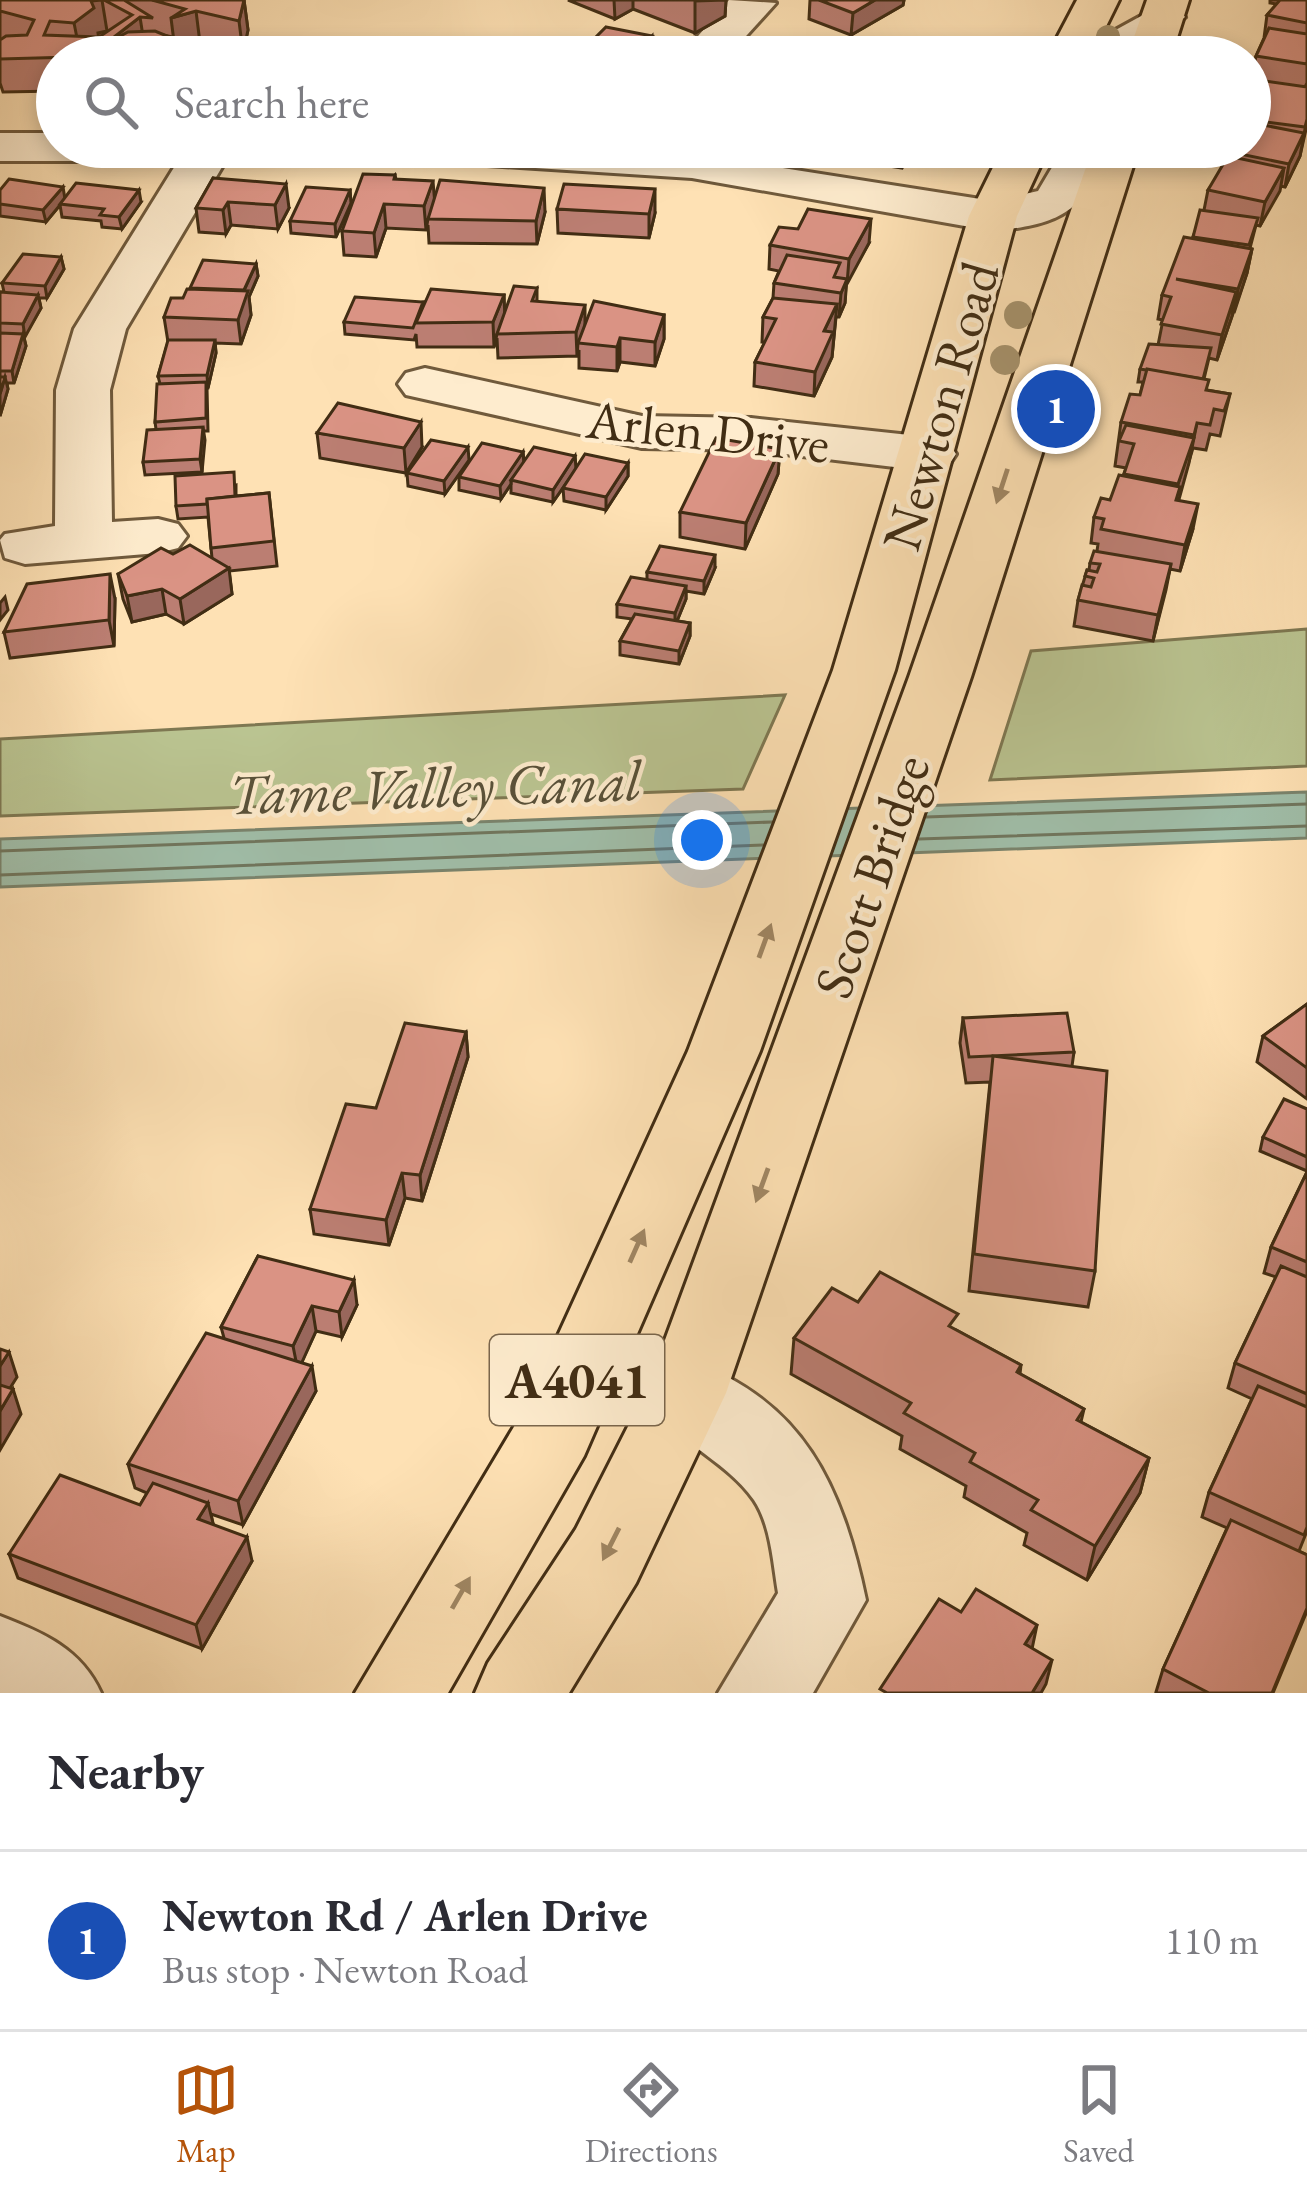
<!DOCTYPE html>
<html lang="en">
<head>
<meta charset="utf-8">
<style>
	:root { --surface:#fff; --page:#f2f2f3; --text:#2b2b33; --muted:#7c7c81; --line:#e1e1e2; --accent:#b45309 }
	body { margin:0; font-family:"EB Garamond",serif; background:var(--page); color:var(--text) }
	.you { position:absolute; left:702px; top:840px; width:42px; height:42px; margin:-30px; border:9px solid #fff; border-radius:50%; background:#1a73e8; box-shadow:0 0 0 18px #1a73e833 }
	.badge { display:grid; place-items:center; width:78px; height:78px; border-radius:50%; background:var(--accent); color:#fff; font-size:39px; font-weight:700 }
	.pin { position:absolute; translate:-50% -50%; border:6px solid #fff; box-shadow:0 3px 12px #0006 }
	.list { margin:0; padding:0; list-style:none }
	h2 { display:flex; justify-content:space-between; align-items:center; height:156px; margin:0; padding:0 48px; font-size:51px }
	h2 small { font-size:39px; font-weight:400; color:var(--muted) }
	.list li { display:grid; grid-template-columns:78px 1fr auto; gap:36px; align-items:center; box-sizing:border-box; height:180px; padding:0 48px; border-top:3px solid var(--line) }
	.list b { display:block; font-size:45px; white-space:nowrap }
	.list p { margin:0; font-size:39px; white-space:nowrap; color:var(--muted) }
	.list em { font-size:39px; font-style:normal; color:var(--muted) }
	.icon { flex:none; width:66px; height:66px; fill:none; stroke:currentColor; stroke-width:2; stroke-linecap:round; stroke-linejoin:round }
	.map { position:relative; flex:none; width:1307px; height:1693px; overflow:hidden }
	.search { position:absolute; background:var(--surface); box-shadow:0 6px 18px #0003; left:36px; right:36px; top:36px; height:132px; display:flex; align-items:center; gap:30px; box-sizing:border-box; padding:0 42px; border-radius:66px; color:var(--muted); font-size:45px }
	.sheet { height:336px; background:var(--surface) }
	nav { display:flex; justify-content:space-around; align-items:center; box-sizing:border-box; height:168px; border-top:3px solid var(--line); background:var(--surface); font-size:33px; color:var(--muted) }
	nav a { display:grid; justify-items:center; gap:6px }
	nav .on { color:var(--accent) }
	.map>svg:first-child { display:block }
	.green { fill:#bac491; stroke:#7e7852; stroke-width:3 }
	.water { fill:#a0bea9; stroke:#7a846d; stroke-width:3 }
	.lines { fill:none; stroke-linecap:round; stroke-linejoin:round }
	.shore { stroke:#70765e; stroke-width:3 }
	.minor-casing { stroke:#705a3c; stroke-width:6 }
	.highway-casing { stroke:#412d14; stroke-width:6 }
	.minor { fill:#feecce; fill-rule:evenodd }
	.highway { fill:#fee1b4; fill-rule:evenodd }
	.tree { fill:#a7936d }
	.wall { fill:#bb7e72; stroke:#412d14; stroke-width:3 }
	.shaded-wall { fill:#99675c; stroke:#412d14; stroke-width:3 }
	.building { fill:#da9384; stroke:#412d14; stroke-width:3 }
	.oneway { fill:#a08764 }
	.labels { text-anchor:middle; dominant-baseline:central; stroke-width:9; stroke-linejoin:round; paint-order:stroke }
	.shield { fill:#feecce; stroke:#7a664c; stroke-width:3 }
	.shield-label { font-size:51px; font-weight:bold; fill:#412d14 }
	.street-label { font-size:54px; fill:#412d14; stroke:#feecce }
	.water-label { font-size:57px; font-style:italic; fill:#595139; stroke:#feecce }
</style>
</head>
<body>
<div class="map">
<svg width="1307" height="1693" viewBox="0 0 1307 1693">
	<rect width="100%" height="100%" fill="#fee1b4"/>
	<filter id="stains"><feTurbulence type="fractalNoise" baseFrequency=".00167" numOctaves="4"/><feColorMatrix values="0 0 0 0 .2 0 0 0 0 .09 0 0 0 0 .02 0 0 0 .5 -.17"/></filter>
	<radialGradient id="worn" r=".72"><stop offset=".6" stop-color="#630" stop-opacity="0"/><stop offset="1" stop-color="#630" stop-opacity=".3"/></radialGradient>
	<g class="green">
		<path d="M1307 629V766L990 780 1031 651Z"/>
		<path d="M785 695 743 789 0 816V739Z"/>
	</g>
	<path class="water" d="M1307 792V838L0 887V839Z"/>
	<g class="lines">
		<g class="shore">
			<path d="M926 817 1307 804"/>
			<path d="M919 839 1307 826"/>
			<path d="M0 851 772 822"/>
			<path d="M0 875 763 845"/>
		</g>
		<defs>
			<g id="minor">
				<path d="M729 0 776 3 727 57H680Z"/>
				<path d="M1163 4 1178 8 1185 17 1148 47 1144 57H1100L1112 32Z"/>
				<path d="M0 133H57V147H648L993 201 1038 191 1064 147H1110C1084 212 1062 224 993 231L692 178 440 162H225L126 329 110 390 112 522 158 519 178 524 187 536 178 548 158 553 25 564 5 558 0 540 5 534 55 526 56 390 74 329 178 161H0Z"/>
				<path d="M425 368 642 416 751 418 928 437 948 442 956 454 948 466 928 471 751 450 642 448 406 395 398 384 406 373Z"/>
				<path d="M686 1359C804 1400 842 1486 866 1600L813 1693H718L778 1593C773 1564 771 1525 754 1500 724 1457 668 1440 646 1393L657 1369Z"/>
				<path d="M0 1616C44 1633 81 1649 101 1693H0Z"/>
			</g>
			<g id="highway">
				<path d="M1077 0H1119L1091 57H1047Z"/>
				<path d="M1147 0H1189L1171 57H1127Z"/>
				<path d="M1003 147H1049L1017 216 895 670 760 1051 584 1456 448 1693H355L524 1410 688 1051 833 670 969 216Z"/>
				<path d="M1093 147H1139L971 677 726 1393 636 1583 569 1693H475L488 1663 576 1529 647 1389 909 677Z"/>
			</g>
		</defs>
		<use href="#minor" class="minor-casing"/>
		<use href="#highway" class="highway-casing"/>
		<use href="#minor" class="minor"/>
		<use href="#highway" class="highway"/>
	</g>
	<g class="tree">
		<circle cx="1108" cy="37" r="12"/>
		<circle cx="1018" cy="315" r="14"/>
		<circle cx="1005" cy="360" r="15"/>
	</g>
	<g class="wall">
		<path d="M0 0H244L248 30 243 53 200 43 175 50 173 37 163 35 172 38 175 57H57V91L3 92 0 83Z"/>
		<path d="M568 0H726L725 16 695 33 633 9 615 19Z"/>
		<path d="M810 0H904L903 5 851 35 809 19Z"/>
		<path d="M1270 0H1307V83L1305 87H1307V125L1300 156 1285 187 1280 186 1260 226 1256 225 1250 248 1252 249 1247 273 1217 360 1209 358 1204 379 1207 390 1230 394 1220 436 1210 434 1206 450 1193 448 1179 494 1178 500 1193 529 1180 571 1170 569 1153 641 1074 626 1078 600 1087 570H1089L1090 563 1097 551 1098 544 1091 543 1094 517 1110 500 1123 476 1126 468 1115 466 1121 422 1140 395 1143 382H1138L1140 369 1158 345 1163 320 1158 319 1162 295 1192 239 1204 210 1208 190 1234 157 1235 153 1250 147V79L1252 78 1256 56 1264 38 1267 15 1277 4 1270 3Z"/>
		<path d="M851 147H910L902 168 850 160Z"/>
		<path d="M395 175 396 179 434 199 545 212 537 244 429 243 428 225 426 230 386 228 376 257 344 255 342 231Z"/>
		<path d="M213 178 289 208 278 229 231 225 226 234 199 232 196 208Z"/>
		<path d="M0 190 65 198 141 202 122 229 102 227 101 221 62 217 60 205 46 222 0 216Z"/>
		<path d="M350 190 351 203 336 237 291 233 290 221Z"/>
		<path d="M557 209 655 213 649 238 558 233Z"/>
		<path d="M869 243 846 283 845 303 839 317H836L832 357 814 396 754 386 755 362 765 342H762L763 317 773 298 774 283 779 271 769 269 770 245Z"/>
		<path d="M61 257 64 269 47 298H39L41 308 24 337 26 346 14 383H7L8 389 0 416V292H4L2 283Z"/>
		<path d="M256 264 258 276 249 297 251 315 241 344 215 343 216 353 208 388H207L208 431H203L202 472 145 475 143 462 156 429 155 422 160 384 158 376 168 342 164 317 183 298Z"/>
		<path d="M537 288V301L585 325 664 315V339L655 366 620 362 617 371 579 368V350L577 356 498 358 497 338 494 347H417L416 334 414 340 345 334 344 322 423 302 504 295V313Z"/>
		<path d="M317 433 422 447 406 473 320 458Z"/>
		<path d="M780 449 778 474 745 549 680 537V512Z"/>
		<path d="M523 452 524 461 575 456 576 469 553 502 511 493V484L501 499 459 490V477Z"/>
		<path d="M469 460 445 494 408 486 407 473Z"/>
		<path d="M628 463V476L606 510 564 501 563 488Z"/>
		<path d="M236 485V496L269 493 277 566 229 571 232 594 184 624 166 614 132 622 123 599 118 574 173 554 212 558 208 517 178 519 176 506Z"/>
		<path d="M715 568 704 594 686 591V599L677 621 690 623V636L679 664 620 655V641L632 619 617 617V604L647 580V572Z"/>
		<path d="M115 599 114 646 10 658 4 632Z"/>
		<path d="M1307 1004V1099L1257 1062 1263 1036Z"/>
		<path d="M963 1018 1074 1052 1072 1066 1095 1271 1088 1307 969 1291 990 1082 966 1083 960 1043Z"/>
		<path d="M466 1032 468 1057 422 1201 405 1198 389 1245 314 1234 310 1209 376 1108Z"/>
		<path d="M1307 1109V1171L1260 1151 1263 1137Z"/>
		<path d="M1307 1172V1531L1299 1551 1307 1555V1611L1273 1693H1158L1156 1692 1163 1669 1227 1528 1202 1517 1209 1492 1252 1399 1228 1388 1235 1363 1276 1277 1264 1273 1271 1247Z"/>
		<path d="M258 1256 357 1305 342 1337 316 1331 301 1363 316 1391 243 1525 211 1514 213 1524 252 1561 202 1649 18 1578 9 1554 140 1505 147 1493 135 1488 128 1464 224 1338 221 1327Z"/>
		<path d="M858 1302 956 1330 1021 1365 1020 1374 1084 1409 1081 1422 1149 1458 1140 1493 1087 1580 1024 1545 1027 1533 964 1497 966 1486 900 1449 902 1436 791 1374 794 1338Z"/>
	</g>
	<g class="shaded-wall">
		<path d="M102 0 107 31 98 33 99 40 86 50 85 48H79L74 23 91 1Z"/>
		<path d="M244 0 248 30 243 53 239 21Z"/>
		<path d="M614 0H633V9L615 19Z"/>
		<path d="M726 0 725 16 695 33V1Z"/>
		<path d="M875 0H904L903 5 851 35 853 13Z"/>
		<path d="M196 11 200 43 175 50 171 18Z"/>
		<path d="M140 17 145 49 105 44Z"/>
		<path d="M652 36V57H632Z"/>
		<path d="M172 38 175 57H145Z"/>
		<path d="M1307 119 1300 156 1285 187 1289 164 1304 134Z"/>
		<path d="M904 147H910L902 168Z"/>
		<path d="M1284 168 1280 191 1260 226 1265 202Z"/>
		<path d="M433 181 435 205 428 219 426 230 424 206Z"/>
		<path d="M286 184 289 208 278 229 275 205Z"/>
		<path d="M63 187 65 199 46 222 43 210Z"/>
		<path d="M544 188 545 212 537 244 536 221Z"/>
		<path d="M655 189V213L649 238V214Z"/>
		<path d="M139 190 141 202 122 229 119 217Z"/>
		<path d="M350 190 351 203 336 237 335 224Z"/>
		<path d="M228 202 231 225 226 234 223 210Z"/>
		<path d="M384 204 386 228 376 257 374 233Z"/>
		<path d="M871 219 869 243 847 284 849 259Z"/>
		<path d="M1252 249 1247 273 1234 313 1238 289Z"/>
		<path d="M61 257 64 269 47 298 45 286Z"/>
		<path d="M256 264 258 276 249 297 251 315 241 344 238 320 243 293Z"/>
		<path d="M847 279 845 303 839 317 841 293Z"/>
		<path d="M1236 292 1232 316 1217 360 1222 335Z"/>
		<path d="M38 295 41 308 25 337 23 324Z"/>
		<path d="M504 295 505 320 497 334 494 347 493 322Z"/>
		<path d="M837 304 832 357 814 396 815 372 824 331Z"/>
		<path d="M585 305V329L578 343 577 356 576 332Z"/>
		<path d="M664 315V339L655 366V342Z"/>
		<path d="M23 334 26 346 14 383 12 371Z"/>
		<path d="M620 338V362L617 371V347Z"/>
		<path d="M215 340 216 353 208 388 207 375Z"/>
		<path d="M5 377 8 389 0 416V394Z"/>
		<path d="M421 422 422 447 406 473 404 448Z"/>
		<path d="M1197 423 1189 463 1172 525 1178 484Z"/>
		<path d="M203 427 205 440 202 472 200 459Z"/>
		<path d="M468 447 469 460 445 494 444 481Z"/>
		<path d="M780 449 778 474 745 549 746 523Z"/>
		<path d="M523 452 524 465 511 480V484L501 499 500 486Z"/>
		<path d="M575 456 576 469 553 502V490Z"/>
		<path d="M628 463V476L606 510V497Z"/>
		<path d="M1198 504 1193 529 1180 571 1185 545Z"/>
		<path d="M715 555V568L704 594V581Z"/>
		<path d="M1171 564 1166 590 1153 641 1158 615Z"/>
		<path d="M229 568 232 594 184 624 180 599Z"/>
		<path d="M110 574 115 599 114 646 109 620Z"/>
		<path d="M686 586V599L675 626V613Z"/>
		<path d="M162 589 166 614 132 622 127 596Z"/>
		<path d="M5 597 8 610 0 620V603Z"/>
		<path d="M690 623V636L679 664V651Z"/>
		<path d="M466 1032 468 1057 422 1201 420 1175Z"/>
		<path d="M402 1173 405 1198 389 1245 386 1220Z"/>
		<path d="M354 1280 357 1305 342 1337 339 1312Z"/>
		<path d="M312 1306 316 1331 298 1371 293 1346Z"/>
		<path d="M9 1352 17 1377 0 1404V1366Z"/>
		<path d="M312 1366 316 1391 243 1525 238 1501Z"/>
		<path d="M13 1389 21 1414 0 1450V1411Z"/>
		<path d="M1149 1458 1140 1493 1087 1580 1095 1546Z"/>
		<path d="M208 1503 214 1527 198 1519Z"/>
		<path d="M247 1537 252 1561 202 1649 196 1625Z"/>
		<path d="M1037 1625 1032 1649 1025 1644Z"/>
		<path d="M1052 1660 1046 1684 1041 1693H1032Z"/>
	</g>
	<g class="building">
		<path d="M0 0H97L91 1 94 8 74 23 50 21 44 35 99 37 132 15 104 0H124L153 18 140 17 105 44 128 32 155 31 172 38 145 57H92L99 53 77 48 73 57 0 59V40L6 36 27 35 34 20 0 11Z"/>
		<path d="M152 0H244L239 21 196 11 171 18 185 9Z"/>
		<path d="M819 0H875L853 13Z"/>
		<path d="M1280 0H1307V23L1267 15Z"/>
		<path d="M606 27 652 36 632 57H576Z"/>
		<path d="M1269 28 1307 34V64L1256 56Z"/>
		<path d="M409 52 515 56 408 57Z"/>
		<path d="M1250 79 1307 87V119L1305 127 1250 120Z"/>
		<path d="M1258 124 1304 133 1289 164 1235 153 1239 147H1250V134Z"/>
		<path d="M1228 156 1284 168 1265 202 1208 190Z"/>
		<path d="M363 174 395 175 394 179 433 181 424 206 384 204 374 233 342 231Z"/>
		<path d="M213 178 286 184 275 205 228 202 223 210 196 208Z"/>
		<path d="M9 179 63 187 43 210 0 204V190Z"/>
		<path d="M440 180 544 188 536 221 428 219Z"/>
		<path d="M76 183 139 190 119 217 100 215 104 209 60 204Z"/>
		<path d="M564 184 655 189 649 214 557 209Z"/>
		<path d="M306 187 350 190 335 224 290 221Z"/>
		<path d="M808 209 871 219 849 259 770 245 779 227 798 229Z"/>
		<path d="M1200 210 1258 218 1249 245 1193 237Z"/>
		<path d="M1184 237 1252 249 1238 289 1176 279 1236 292 1222 335 1161 324 1171 297 1162 295Z"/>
		<path d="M23 254 61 257 45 286 2 283Z"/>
		<path d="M787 255 840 263 834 277 847 279 841 293 774 283Z"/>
		<path d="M203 260 256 264 244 290 190 288Z"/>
		<path d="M514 286 537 288 532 301 585 305 576 332 497 334Z"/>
		<path d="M187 289 248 291 238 320 164 317 171 298H183Z"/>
		<path d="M431 289 504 295 493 322 416 323Z"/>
		<path d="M0 292 38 295 23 324 0 323Z"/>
		<path d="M355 297 423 302 413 328 344 322Z"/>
		<path d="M773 298 837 304 824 331 833 332 815 372 755 362 776 319 763 317Z"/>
		<path d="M594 301 664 315 655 342 620 338 617 347 578 343Z"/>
		<path d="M0 333 23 334 12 371H0Z"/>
		<path d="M168 340H215L207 375 158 376Z"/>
		<path d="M1149 344 1211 348 1203 379 1140 369Z"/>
		<path d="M1147 369 1209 380 1206 390 1230 394 1224 411 1214 409 1210 425 1197 423 1194 435 1121 422 1130 394 1140 395Z"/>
		<path d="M0 377H5L0 394Z"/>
		<path d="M206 382V418L155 422 157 384Z"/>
		<path d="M338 403 421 422 404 448 317 433Z"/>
		<path d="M1126 425 1194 438 1178 484 1124 474 1134 444 1119 441Z"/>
		<path d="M203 427 200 459 143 462 147 430Z"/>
		<path d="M716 438 780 449 746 523 680 512Z"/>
		<path d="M431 440 468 447 444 481 407 473Z"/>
		<path d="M482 443 523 452 500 486 459 477Z"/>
		<path d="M534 447 575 456 553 490 511 480Z"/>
		<path d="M585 454 628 463 606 497 563 488Z"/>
		<path d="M234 472 235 496 207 499V504L176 506 175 476Z"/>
		<path d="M1119 475 1180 487 1176 500 1198 504 1185 545 1101 529 1104 519 1094 517 1101 498 1110 500Z"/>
		<path d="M269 493 274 541 211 548 207 499Z"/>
		<path d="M190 545 229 568 180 599 162 589 127 596 118 574 161 548 173 554Z"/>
		<path d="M660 546 715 555 704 581 647 572Z"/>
		<path d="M1094 551 1171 564 1158 615 1078 600 1082 585 1091 587 1094 578 1085 576 1087 570 1097 572 1100 564 1090 563Z"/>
		<path d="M110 574 109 620 4 632 27 584Z"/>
		<path d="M631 577 686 586 675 613 617 604Z"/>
		<path d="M635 614 690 623 679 651 620 641Z"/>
		<path d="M1307 1004V1068L1263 1036Z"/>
		<path d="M1067 1013 1074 1052 969 1057 963 1018Z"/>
		<path d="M405 1023 466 1032 420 1175 402 1173 386 1220 310 1209 346 1104 376 1108Z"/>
		<path d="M993 1056 1107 1071 1095 1271 974 1254Z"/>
		<path d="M1284 1099 1307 1109V1157L1263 1137Z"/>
		<path d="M1307 1172V1262L1271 1247Z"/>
		<path d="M258 1256 354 1280 339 1312 312 1306 293 1346 221 1327Z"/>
		<path d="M1281 1266 1307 1277V1394L1235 1363Z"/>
		<path d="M880 1272 958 1314 949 1326 1021 1365 1017 1372 1084 1409 1077 1420 1149 1458 1095 1546 1031 1510 1038 1500 970 1462 975 1453 904 1413 911 1403 794 1338 832 1288 858 1302Z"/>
		<path d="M206 1333 312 1366 238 1501 128 1464Z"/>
		<path d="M0 1349 9 1352 0 1366Z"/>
		<path d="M0 1385 13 1389 0 1411Z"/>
		<path d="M1258 1386 1307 1407V1527L1304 1535 1209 1492Z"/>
		<path d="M60 1475 140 1505 153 1483 208 1503 198 1519 247 1537 196 1625 9 1554Z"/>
		<path d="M1231 1520 1307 1555V1608L1272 1693H1209L1163 1669Z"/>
		<path d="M976 1589 1037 1625 1025 1644 1052 1660 1032 1693H887L880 1689 939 1599 961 1612Z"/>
	</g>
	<defs><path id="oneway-solid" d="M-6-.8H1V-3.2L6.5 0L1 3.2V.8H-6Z" transform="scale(3)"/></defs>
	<g class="oneway">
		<use href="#oneway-solid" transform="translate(1002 486) rotate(108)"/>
		<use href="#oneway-solid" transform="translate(765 941) rotate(-70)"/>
		<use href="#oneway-solid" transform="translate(762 1185) rotate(110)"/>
		<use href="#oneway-solid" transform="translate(637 1246) rotate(-66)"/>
		<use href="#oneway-solid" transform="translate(611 1544) rotate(117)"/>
		<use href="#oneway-solid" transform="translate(461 1593) rotate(-60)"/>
	</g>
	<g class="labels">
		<rect class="shield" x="490" y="1335" width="174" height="90" rx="9"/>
		<g class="shield-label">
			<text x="577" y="1380">A4041</text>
		</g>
		<g class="street-label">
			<text transform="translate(940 406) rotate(-74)">Newton Road</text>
			<text transform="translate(708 431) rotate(6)">Arlen Drive</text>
			<text transform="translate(871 876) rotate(-71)">Scott Bridge</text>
		</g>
		<g class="water-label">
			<text transform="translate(435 787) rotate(-2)">Tame Valley Canal</text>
		</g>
	</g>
	<rect width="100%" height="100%" filter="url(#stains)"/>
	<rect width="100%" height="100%" fill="url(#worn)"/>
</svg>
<div class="you"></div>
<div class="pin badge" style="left:1056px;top:409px;background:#1a4fb4">1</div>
<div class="search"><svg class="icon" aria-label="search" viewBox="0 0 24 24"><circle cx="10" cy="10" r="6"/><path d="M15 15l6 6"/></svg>Search here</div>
</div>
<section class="sheet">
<h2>Nearby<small></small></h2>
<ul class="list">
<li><span class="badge" style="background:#1a4fb4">1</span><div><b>Newton Rd / Arlen Drive</b><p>Bus stop · Newton Road</p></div><em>110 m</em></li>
</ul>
</section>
<nav>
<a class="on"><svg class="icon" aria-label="map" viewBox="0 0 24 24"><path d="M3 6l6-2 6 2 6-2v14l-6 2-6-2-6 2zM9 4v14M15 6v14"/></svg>Map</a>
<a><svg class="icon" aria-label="directions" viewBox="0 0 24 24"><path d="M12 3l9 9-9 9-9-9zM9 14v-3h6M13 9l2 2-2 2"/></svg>Directions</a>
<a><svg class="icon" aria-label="saved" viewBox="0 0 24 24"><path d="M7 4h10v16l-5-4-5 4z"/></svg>Saved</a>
</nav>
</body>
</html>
